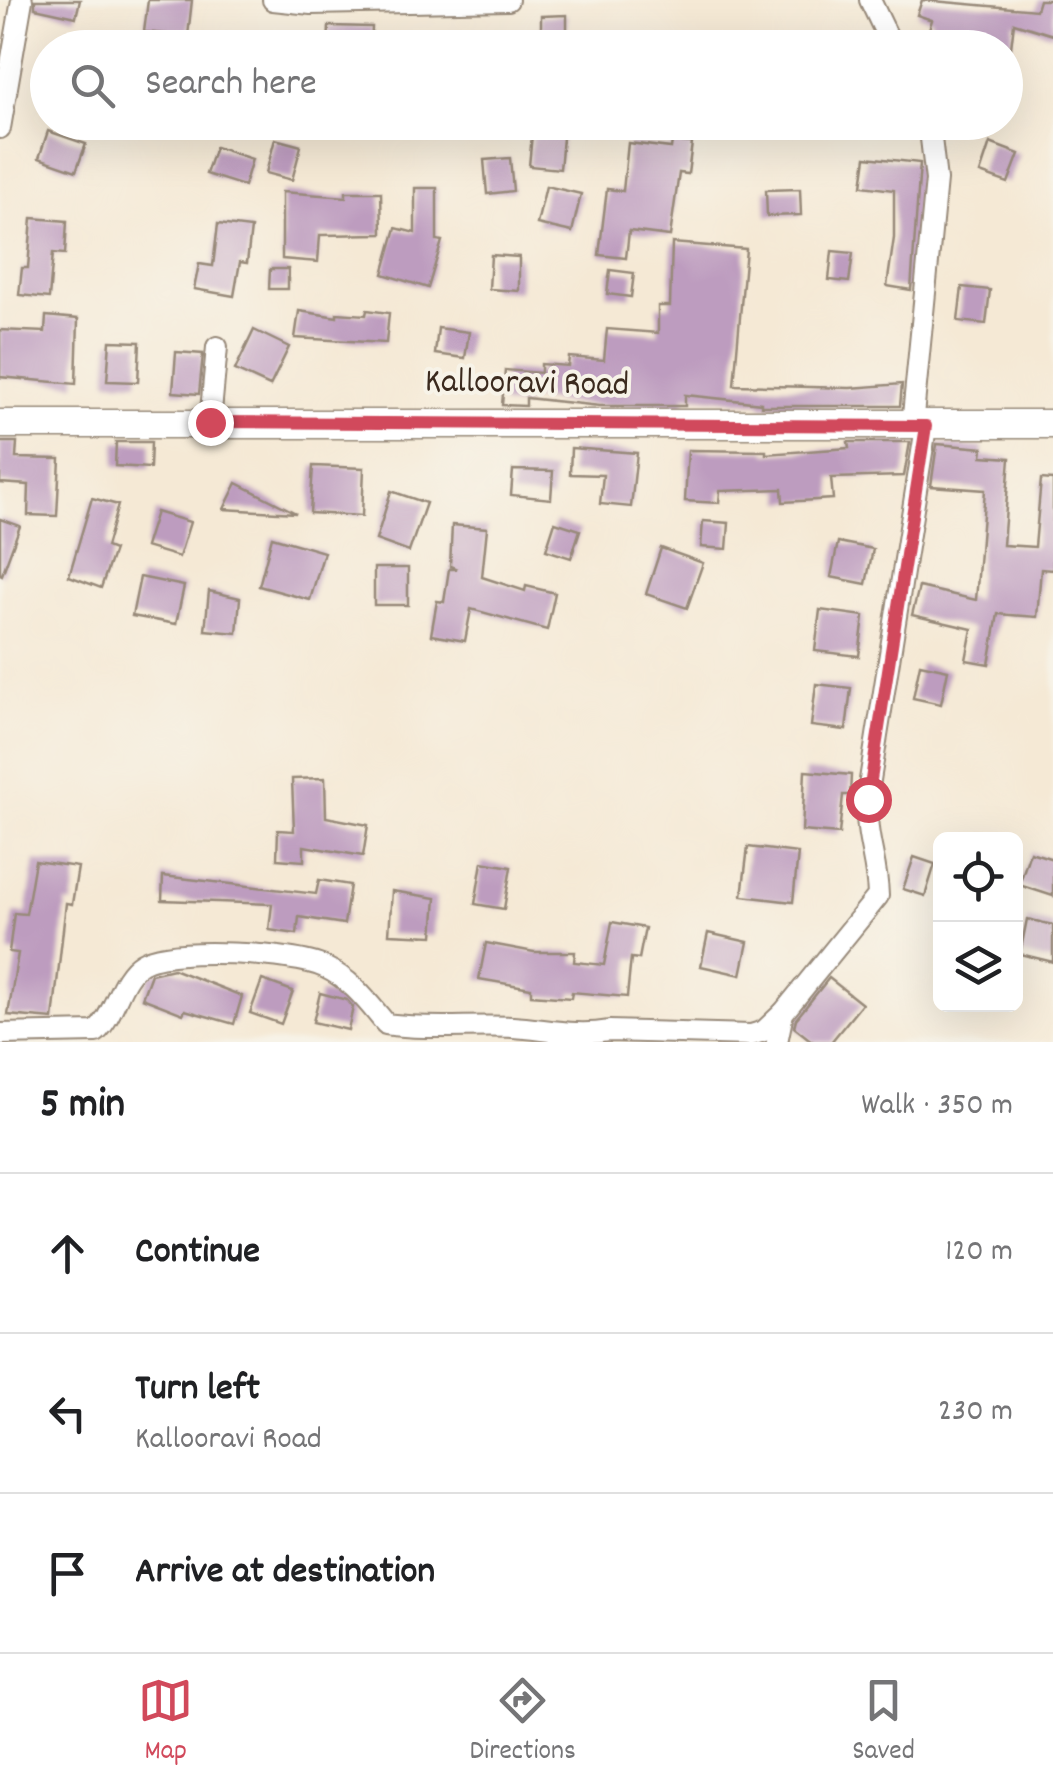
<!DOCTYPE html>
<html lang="en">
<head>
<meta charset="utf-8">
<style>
	:root { --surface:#fff; --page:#f6f6f6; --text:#202124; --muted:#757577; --line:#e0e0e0; --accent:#d1495b }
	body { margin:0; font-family:Dekko,sans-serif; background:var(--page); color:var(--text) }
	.controls { position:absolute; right:30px; bottom:30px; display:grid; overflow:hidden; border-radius:15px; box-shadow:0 10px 40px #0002 }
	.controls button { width:90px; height:90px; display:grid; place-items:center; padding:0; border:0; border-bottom:2px solid var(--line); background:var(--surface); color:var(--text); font:50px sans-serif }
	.stop { position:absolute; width:30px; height:30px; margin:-22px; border:8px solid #d1495b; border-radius:50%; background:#fff }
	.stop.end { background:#d1495b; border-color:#fff; box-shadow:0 2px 10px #0008 }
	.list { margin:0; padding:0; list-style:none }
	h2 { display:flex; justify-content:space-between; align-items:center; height:130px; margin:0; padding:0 40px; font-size:42px }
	h2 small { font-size:32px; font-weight:400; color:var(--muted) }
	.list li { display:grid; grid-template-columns:65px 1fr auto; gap:30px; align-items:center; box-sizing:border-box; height:160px; padding:0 40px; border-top:2px solid var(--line) }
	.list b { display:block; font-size:38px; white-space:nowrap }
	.list p { margin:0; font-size:32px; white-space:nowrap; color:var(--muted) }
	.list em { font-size:32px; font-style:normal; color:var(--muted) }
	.icon { flex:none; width:55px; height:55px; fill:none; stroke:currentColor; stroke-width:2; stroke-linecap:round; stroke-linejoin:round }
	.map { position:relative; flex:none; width:1053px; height:1042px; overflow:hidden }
	.search { position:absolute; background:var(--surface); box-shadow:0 10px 40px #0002; left:30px; right:30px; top:30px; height:110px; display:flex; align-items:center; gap:25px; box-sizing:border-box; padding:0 35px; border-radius:55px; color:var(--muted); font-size:38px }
	.sheet { height:610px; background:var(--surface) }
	nav { display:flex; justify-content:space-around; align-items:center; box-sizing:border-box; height:140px; border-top:2px solid var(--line); background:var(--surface); font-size:28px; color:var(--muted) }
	nav a { display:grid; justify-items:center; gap:5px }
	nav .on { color:var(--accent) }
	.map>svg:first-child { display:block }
	.building { fill:#bd9cbf }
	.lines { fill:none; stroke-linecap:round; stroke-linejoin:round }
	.minor-casing { stroke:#988a7a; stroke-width:24 }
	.secondary-casing { stroke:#988a7a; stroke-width:31 }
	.minor { stroke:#fff; stroke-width:20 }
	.secondary { stroke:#fff; stroke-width:28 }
	.route { stroke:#d1495b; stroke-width:12 }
	.labels { text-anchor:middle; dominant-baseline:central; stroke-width:8; stroke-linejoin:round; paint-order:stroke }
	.street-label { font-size:35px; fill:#3b2a1e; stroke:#f7f3e8 }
</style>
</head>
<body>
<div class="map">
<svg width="1053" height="1042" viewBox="0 0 1053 1042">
	<rect width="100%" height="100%" fill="#f7f3e8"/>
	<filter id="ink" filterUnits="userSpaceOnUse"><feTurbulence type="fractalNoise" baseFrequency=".01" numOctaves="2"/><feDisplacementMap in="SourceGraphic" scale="20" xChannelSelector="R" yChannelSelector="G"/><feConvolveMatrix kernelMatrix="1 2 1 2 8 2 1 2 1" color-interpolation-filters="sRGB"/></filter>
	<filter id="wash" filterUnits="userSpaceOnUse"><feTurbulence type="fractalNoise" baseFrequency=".0048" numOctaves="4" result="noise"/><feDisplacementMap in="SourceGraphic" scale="40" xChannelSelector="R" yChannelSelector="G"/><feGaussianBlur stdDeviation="2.25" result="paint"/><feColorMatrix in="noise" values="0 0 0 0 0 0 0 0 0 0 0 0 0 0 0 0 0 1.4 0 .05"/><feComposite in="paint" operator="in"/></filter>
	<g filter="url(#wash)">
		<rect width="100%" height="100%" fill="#f5e9d5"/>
		<g id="blocks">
			<g class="building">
				<path d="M35 0H80L76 17 35 8Z"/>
				<path d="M148 0H192L188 36 144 32Z"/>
				<path d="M922 0 1036 10 1039 0H1053V35L1014 23 1011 48H923L932 20 917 15Z"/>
				<path d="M567 15V48H541V16Z"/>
				<path d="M329 26 372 27 371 48H328Z"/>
				<path d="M533 124 564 127 560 169 529 166Z"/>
				<path d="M48 131 86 144 76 171 39 158Z"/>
				<path d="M275 139 301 146 292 180 266 173Z"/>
				<path d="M672 141 692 143 688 174 679 173 670 236 629 231 626 258 599 255 607 189 623 191 628 143 671 148Z"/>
				<path d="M990 143 1019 154 1008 183 980 173Z"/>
				<path d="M215 147 252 159 244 186 206 174Z"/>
				<path d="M866 157 920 163 911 290 887 286 894 238V190L862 186Z"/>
				<path d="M510 158 513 191 487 194 484 160Z"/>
				<path d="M546 186 581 194 572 232 537 224Z"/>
				<path d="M415 188H437V240L442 241 428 288 383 274 396 228 415 233Z"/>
				<path d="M800 189 801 215 767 216 766 190Z"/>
				<path d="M282 192 346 197V192H381L382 234 320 235 318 262 282 259Z"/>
				<path d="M32 218 67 221 65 254 53 253 49 298 19 295 22 268H28Z"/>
				<path d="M218 224 251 228 247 263 240 262 234 296 194 289 199 264 213 266Z"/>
				<path d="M672 243 746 249 734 385 850 388 902 384 900 406H761V403L685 395V406H600L526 398V406L502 405 505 370 541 373V364L568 366 569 357 604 360 607 329 658 333V306H670Z"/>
				<path d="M832 251 853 253 849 282 829 280Z"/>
				<path d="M491 255 519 257V291L489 289Z"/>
				<path d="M270 269H288V289H269Z"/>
				<path d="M610 270 634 273 631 297 607 294Z"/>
				<path d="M962 287 990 290 986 324 958 321Z"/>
				<path d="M367 310 389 313 386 343 295 338 299 311 337 317V313L366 315Z"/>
				<path d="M46 316 78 319 76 384 0 377V330L45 332Z"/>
				<path d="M438 328 469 332 465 358 435 354Z"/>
				<path d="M254 330 289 347 270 386 235 370Z"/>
				<path d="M110 341 140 342 138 382 107 381Z"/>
				<path d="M176 352 203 354 199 394 173 392Z"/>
				<path d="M0 442H17L16 458 60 459 57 516 28 515 29 485 0 483Z"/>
				<path d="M116 442H151L150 468 115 466Z"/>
				<path d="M848 442H910L904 476 831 478 833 499 783 502 782 489 720 491 719 503 685 501 688 450 766 451V454L849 448Z"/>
				<path d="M937 444 983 448 982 456 1010 458 1003 545 1035 547 1041 479 1053 480V570L1041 569 1037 617 998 614 989 664 966 660 972 629 912 615 919 587 976 600 985 490 931 486Z"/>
				<path d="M571 448 637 453 631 507 600 504 603 475 570 474Z"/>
				<path d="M313 466 364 468 362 516 310 513Z"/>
				<path d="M513 470 553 471 551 499 511 495Z"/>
				<path d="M237 483 296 513 224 509Z"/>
				<path d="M391 491 426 503 409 552 376 540Z"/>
				<path d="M92 498 118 505 106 547 114 550 101 588 69 576Z"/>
				<path d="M156 512 190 522 179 557 145 547Z"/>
				<path d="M0 519 20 526 2 575 0 574Z"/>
				<path d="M703 521 729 523 727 549 701 547Z"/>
				<path d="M555 522 580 530 571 558 546 550Z"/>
				<path d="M452 525 487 528 482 577 525 591 526 586 555 593 547 630 471 609 465 641 431 635 437 601 444 602 449 569H457L450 566Z"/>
				<path d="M272 537 324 552 310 600 259 586Z"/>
				<path d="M838 542 873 549 866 584 831 577Z"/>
				<path d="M661 548 703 563 687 608 646 594Z"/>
				<rect x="374" y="568" width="34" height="37"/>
				<path d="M140 577 184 586 176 624 132 616Z"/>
				<path d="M209 591 240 598 237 633 205 630Z"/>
				<path d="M820 610 864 616 859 656 815 651Z"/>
				<path d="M920 664 948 670 941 704 913 698Z"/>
				<path d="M816 684 851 688 846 730 811 726Z"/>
				<path d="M805 771 851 775 850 795H843L839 834 802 831Z"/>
				<path d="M325 778 326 817 368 825 363 856 304 846V861L277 859 278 830 294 831 292 779Z"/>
				<path d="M748 847 798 853 793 902 742 896Z"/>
				<path d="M1030 852 1053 859V896L1019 885Z"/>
				<path d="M914 857 935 864 925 896 903 889Z"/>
				<path d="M35 861 78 867 72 904 66 903 53 1019 8 1015 18 953 9 952 14 913 26 914Z"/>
				<path d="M482 862 511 867 504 909 475 904Z"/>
				<path d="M163 876 316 894 319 880 350 885 344 924 299 917 297 934 269 930 272 904 162 900Z"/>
				<path d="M392 891 436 898 433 936 389 934Z"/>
				<path d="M1027 919 1053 925V962L1020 954Z"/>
				<path d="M612 922 645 928 639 959 631 958 627 997 572 992 571 998 531 995V988L479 979 486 943 534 952H575L574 962 604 965Z"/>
				<path d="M708 933 748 942 741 975 701 966Z"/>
				<path d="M173 969 242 996 234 1024 185 1010 183 1014 142 998 151 974Z"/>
				<path d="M829 978 862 1004 831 1042H813L794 1027 796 1019Z"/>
				<path d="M262 980 293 991 281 1024 250 1013Z"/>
				<path d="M320 993 347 1000 353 1007 348 1030 313 1022Z"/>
			</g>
		</g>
	</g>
	<g filter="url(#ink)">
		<use href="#blocks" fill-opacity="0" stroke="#988a7a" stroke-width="2.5"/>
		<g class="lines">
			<defs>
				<g id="minor">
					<path d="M273 0 311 4 508 0"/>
					<path d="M870 0 893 48"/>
					<path d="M0 128 22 0"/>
					<path d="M210 422 217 347"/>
					<path d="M912 426 936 180 929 122"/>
					<path d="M0 1034 96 1032C116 1014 119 977 142 963 170 946 295 953 324 967 352 980 367 1001 386 1024 428 1030 471 1025 513 1027 546 1029 576 1037 609 1031L751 1035 764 1031 783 1013"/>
					<path d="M777 1042 783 1013 878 896C877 858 865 840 867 799L926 427"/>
				</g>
				<path id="secondary" d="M0 424H1053"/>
			</defs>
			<use href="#minor" class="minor-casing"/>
			<use href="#secondary" class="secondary-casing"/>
			<use href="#minor" class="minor"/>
			<use href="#secondary" class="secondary"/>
		</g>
	</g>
	<g class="lines" filter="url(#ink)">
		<path class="route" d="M210 422 926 426 868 799"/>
	</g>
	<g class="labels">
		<g class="street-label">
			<text transform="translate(527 385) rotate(1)">Kallooravi Road</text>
		</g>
	</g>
</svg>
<div class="controls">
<button><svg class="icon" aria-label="locate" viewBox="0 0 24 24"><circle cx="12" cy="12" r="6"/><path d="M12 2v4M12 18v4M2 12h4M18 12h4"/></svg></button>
<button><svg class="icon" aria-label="layers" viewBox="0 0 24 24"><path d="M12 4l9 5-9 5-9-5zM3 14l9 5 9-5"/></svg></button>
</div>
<div class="stop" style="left:868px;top:799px"></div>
<div class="stop end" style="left:210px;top:422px"></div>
<div class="search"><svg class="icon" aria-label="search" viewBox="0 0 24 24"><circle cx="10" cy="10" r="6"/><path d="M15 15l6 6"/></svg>Search here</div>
</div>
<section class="sheet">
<h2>5 min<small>Walk · 350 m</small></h2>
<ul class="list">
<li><svg class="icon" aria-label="ahead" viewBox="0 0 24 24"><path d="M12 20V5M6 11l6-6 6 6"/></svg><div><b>Continue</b></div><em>120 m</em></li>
<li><svg class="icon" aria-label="left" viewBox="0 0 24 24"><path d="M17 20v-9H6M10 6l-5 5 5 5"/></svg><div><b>Turn left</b><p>Kallooravi Road</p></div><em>230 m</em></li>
<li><svg class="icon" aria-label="arrive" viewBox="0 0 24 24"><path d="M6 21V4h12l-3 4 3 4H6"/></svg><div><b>Arrive at destination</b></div></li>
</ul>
</section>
<nav>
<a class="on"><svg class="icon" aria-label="map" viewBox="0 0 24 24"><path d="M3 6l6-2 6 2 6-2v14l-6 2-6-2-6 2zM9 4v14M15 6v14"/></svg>Map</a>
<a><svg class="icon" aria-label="directions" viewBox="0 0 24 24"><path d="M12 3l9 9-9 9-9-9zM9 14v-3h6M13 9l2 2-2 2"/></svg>Directions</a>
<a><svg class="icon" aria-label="saved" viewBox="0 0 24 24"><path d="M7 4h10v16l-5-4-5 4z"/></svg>Saved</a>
</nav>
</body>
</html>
